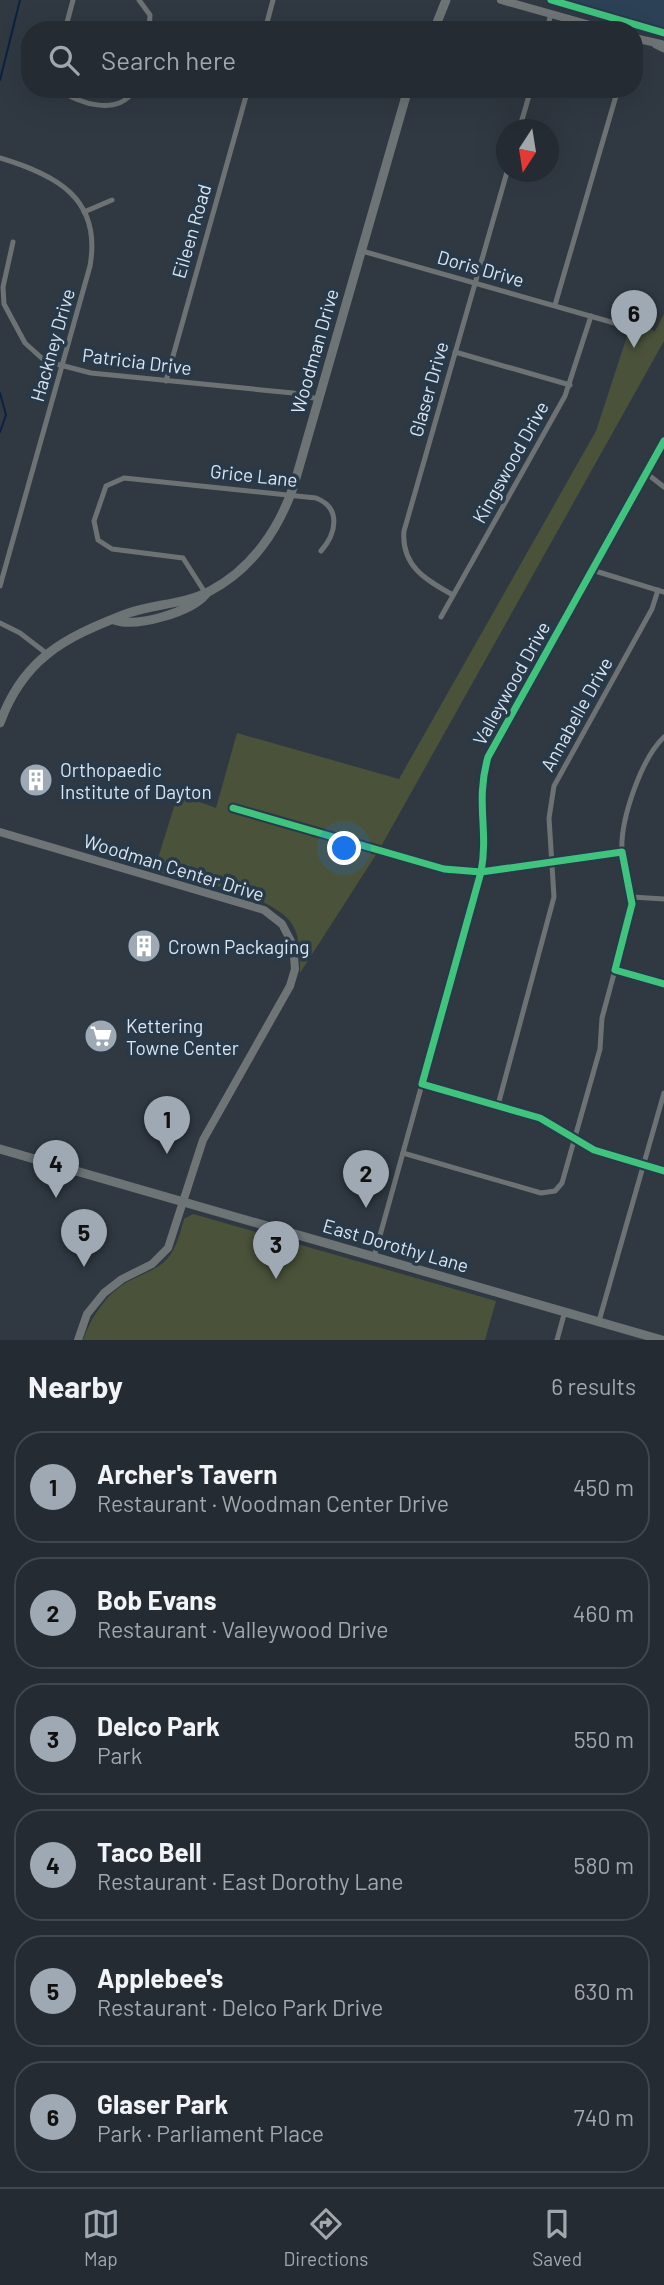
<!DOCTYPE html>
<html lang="en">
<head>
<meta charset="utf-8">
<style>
	:root { --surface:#242b32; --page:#30373e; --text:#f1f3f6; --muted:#a3a7ac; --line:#41474d; --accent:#9ea9b3 }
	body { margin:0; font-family:Barlow,sans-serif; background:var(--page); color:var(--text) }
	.compass { position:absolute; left:496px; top:119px; width:63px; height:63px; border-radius:50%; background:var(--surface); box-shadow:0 7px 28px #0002; rotate:192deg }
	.you { position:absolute; left:345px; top:849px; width:24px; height:24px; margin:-18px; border:5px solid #fff; border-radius:50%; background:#1a73e8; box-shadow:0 0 0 10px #1a73e833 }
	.badge { display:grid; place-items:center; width:46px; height:46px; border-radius:50%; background:var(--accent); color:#111; font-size:23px; font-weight:700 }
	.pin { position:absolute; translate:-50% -58px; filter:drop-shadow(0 2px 4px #0008) }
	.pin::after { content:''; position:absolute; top:37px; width:24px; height:21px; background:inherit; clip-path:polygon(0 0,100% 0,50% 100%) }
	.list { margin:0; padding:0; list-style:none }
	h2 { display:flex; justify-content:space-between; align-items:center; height:91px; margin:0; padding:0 28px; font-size:30px }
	h2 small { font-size:23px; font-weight:400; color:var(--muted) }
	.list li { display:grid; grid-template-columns:46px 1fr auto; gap:21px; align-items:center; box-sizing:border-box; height:112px; margin:0 14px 14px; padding:0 14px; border:2px solid var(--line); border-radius:28px }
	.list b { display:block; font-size:26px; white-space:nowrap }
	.list p { margin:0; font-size:23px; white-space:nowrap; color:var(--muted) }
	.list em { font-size:23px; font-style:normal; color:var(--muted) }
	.icon { flex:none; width:38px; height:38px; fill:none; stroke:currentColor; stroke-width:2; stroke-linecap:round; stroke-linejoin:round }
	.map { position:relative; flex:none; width:664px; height:1340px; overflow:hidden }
	.search { position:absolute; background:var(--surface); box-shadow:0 7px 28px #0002; left:21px; right:21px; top:21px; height:77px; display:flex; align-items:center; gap:18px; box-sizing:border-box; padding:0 24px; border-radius:28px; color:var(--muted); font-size:26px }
	.sheet { height:847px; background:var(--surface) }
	nav { display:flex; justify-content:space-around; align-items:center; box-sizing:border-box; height:98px; border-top:2px solid var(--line); background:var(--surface); font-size:19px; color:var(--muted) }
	nav a { display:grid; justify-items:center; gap:4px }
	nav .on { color:var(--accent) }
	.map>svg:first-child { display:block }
	.built { fill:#2c4155 }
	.green { fill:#4a523a }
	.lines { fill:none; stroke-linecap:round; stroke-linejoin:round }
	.stream { stroke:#0c2141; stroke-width:2 }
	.street { stroke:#6d7374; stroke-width:5 }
	.secondary { stroke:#6f7577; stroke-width:8 }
	.primary { stroke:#6c7476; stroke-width:9 }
	.cycleway-casing { stroke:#28394a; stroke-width:11 }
	.cycleway { stroke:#40c37c; stroke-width:7 }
	.labels { text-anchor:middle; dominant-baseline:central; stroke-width:7; stroke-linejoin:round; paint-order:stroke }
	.street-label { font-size:19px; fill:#dae5f0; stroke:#28394a }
	.poi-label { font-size:19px; fill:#dae5f0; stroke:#28394a; text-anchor:start }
</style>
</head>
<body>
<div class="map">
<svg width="664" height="1340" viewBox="0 0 664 1340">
	<rect width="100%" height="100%" fill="#303942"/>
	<path class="built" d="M557 0H664V30L572 4Z"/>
	<g class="green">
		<path d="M664 314V341L379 850 300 973C300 955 301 930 286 917 259 891 190 880 154 871L178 794 216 808 237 733 399 779 596 431 631 324 655 331Z"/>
		<path d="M193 1214 496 1301 485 1340H83C92 1316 106 1294 129 1281 142 1274 157 1270 167 1259 177 1247 180 1233 184 1219Z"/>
	</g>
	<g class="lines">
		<g class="stream">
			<path d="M0 80 20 0"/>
			<path d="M0 393 6 415 0 432"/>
		</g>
		<g class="street">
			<path d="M139 0 150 15 149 30"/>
			<path d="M65 30 73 0"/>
			<path d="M265 30 273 0"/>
			<path d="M547 30 551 13"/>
			<path d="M60 89C77 105 122 116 134 89"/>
			<path d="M519 130 531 89"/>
			<path d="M0 158C56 175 102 198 90 266L0 586"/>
			<path d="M84 212 112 200"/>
			<path d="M13 242 3 287 4 304 25 343 45 361 91 373 293 393 318 399"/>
			<path d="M362 251 625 326"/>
			<path d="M555 305 618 89"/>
			<path d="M455 352 570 385"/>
			<path d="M166 381 248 89"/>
			<path d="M646 473 664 487"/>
			<path d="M592 570 664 592"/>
			<path d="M206 594 183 558 112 549 98 540 94 521 106 486 124 478 316 498C342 508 336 534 321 551"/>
			<path d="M453 595C426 580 401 566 404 531L507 172"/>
			<path d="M441 617 565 396 591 316"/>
			<path d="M0 623 20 633 46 653"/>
			<path d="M415 860 444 869 481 872 622 852"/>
			<path d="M632 897 664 899"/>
			<path d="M615 970 664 984"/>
			<path d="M422 1084 540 1118 594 1150 664 1171"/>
			<path d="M498 1105 554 897 549 818 554 786 652 609 658 590"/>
			<path d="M403 1153 541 1193 555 1191 562 1183 600 1049 602 1018 631 911C634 890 623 872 622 852 620 820 641 759 664 737"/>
			<path d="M374 1257 481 872C489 830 475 802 488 757L664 441"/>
			<path d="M599 1321 664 1093"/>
			<path d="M557 1340 565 1311"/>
		</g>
		<g class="secondary">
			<path d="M501 0 608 30"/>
			<path d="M634 38 661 44"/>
			<path d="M0 832 264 910 282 924 293 945 295 969 290 986 203 1140 168 1248 152 1264 122 1279 104 1293 87 1314 78 1340"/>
		</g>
		<g class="primary">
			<path d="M434 30 446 0"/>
			<path d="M656 44 664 48"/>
			<path d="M114 620C137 628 191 612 206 594"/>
			<path d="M0 723C23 659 64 638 123 615 150 604 184 605 210 591 252 569 279 529 294 485L408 89"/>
			<path d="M0 1149 662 1340"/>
		</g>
		<defs>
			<g id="cycleway">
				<path d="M551 0 664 33"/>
				<path d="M664 441 488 757C475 802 489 830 481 872L422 1084 540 1118 594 1150 664 1171"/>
				<path d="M233 808 444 869 481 872 622 852 632 904 615 970 664 984"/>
			</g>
		</defs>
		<use href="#cycleway" class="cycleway-casing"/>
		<use href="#cycleway" class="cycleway"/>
	</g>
	<defs>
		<symbol id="building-disc" viewBox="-11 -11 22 22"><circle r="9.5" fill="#9ea9b3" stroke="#28394a"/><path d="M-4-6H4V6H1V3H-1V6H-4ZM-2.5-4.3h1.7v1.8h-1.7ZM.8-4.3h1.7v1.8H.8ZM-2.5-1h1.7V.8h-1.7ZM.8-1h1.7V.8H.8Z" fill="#fff"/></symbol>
		<symbol id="supermarket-disc" viewBox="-11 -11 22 22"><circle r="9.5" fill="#9ea9b3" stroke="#28394a"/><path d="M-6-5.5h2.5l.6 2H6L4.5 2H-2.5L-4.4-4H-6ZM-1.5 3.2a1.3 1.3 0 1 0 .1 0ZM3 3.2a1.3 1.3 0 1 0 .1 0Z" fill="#fff"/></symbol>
	</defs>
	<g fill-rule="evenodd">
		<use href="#building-disc" x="17" y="761" width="38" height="38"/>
		<use href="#building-disc" x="125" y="927" width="38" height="38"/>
		<use href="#supermarket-disc" x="82" y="1017" width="38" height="38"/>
	</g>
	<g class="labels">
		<g class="street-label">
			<text transform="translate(191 231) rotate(-74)">Eileen Road</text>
			<text transform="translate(481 268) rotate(16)">Doris Drive</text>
			<text transform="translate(52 345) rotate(-74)">Hackney Drive</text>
			<text transform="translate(314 351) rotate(-74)">Woodman Drive</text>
			<text transform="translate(137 361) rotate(7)">Patricia Drive</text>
			<text transform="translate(428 389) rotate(-74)">Glaser Drive</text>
			<text transform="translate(510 462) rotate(-61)">Kingswood Drive</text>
			<text transform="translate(254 475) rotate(6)">Grice Lane</text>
			<text transform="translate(511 683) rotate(-61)">Valleywood Drive</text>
			<text transform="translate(576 714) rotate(-61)">Annabelle Drive</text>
			<text transform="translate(174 867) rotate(17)">Woodman Center Drive</text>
			<text transform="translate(396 1245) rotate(16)">East Dorothy Lane</text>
		</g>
		<g class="poi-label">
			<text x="60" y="769">Orthopaedic<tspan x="60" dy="22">Institute of Dayton</tspan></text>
			<text x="168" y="946">Crown Packaging</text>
			<text x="126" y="1025">Kettering<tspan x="126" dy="22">Towne Center</tspan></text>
		</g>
	</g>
</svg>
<svg class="compass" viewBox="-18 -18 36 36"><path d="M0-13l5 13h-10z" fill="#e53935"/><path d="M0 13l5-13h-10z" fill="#a3a7ac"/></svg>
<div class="you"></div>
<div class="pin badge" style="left:167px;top:1154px">1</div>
<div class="pin badge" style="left:366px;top:1208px">2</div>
<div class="pin badge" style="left:276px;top:1279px">3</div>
<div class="pin badge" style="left:56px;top:1198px">4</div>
<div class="pin badge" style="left:84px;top:1267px">5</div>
<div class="pin badge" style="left:634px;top:348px">6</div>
<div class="search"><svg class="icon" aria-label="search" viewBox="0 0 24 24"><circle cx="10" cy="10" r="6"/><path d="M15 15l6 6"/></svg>Search here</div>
</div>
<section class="sheet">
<h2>Nearby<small>6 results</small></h2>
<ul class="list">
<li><span class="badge">1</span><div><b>Archer's Tavern</b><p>Restaurant · Woodman Center Drive</p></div><em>450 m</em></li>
<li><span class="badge">2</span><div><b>Bob Evans</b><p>Restaurant · Valleywood Drive</p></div><em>460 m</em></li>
<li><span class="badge">3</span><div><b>Delco Park</b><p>Park</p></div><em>550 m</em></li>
<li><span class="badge">4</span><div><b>Taco Bell</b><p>Restaurant · East Dorothy Lane</p></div><em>580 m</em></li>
<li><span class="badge">5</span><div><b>Applebee's</b><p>Restaurant · Delco Park Drive</p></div><em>630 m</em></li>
<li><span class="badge">6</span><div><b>Glaser Park</b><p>Park · Parliament Place</p></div><em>740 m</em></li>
</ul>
</section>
<nav>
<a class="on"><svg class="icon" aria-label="map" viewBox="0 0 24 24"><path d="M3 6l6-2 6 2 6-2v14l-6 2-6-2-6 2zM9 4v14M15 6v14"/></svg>Map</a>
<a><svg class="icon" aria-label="directions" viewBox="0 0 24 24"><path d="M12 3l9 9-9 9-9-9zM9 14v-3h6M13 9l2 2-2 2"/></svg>Directions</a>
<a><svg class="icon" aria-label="saved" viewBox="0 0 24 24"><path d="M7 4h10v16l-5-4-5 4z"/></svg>Saved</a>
</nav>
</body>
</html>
